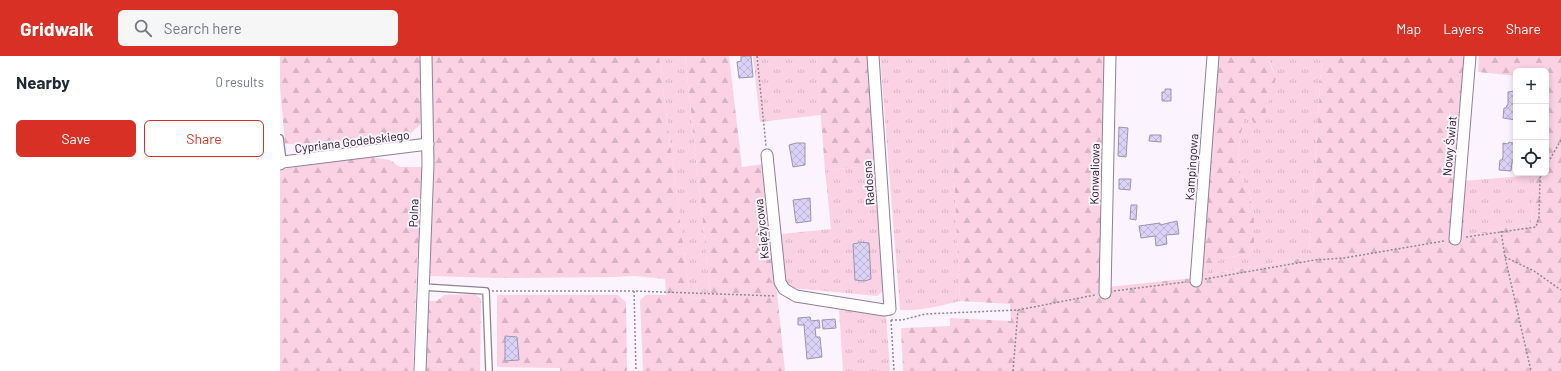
<!DOCTYPE html>
<html lang="en">
<head>
<meta charset="utf-8">
<style>
	:root { --surface:#fff; --page:#f6f6f7; --text:#1f2937; --muted:#747a83; --line:#e0e1e3; --accent:#d93025 }
	body { margin:0; font-family:Barlow,sans-serif; background:var(--page); color:var(--text) }
	.controls { position:absolute; right:12px; top:12px; display:grid; overflow:hidden; border-radius:6px; box-shadow:0 2px 6px #0003 }
	.controls button { width:36px; height:36px; display:grid; place-items:center; padding:0; border:0; border-bottom:1px solid var(--line); background:var(--surface); color:var(--text); font:20px sans-serif }
	.list { margin:0; padding:0; list-style:none }
	h2 { display:flex; justify-content:space-between; align-items:center; height:52px; margin:0; padding:0 16px; font-size:17px }
	h2 small { font-size:13px; font-weight:400; color:var(--muted) }
	.actions { display:flex; gap:8px; padding:12px 16px }
	.actions a { flex:1; padding:9px 0; border:1px solid var(--accent); border-radius:6px; text-align:center; font-size:14px; color:var(--accent) }
	.actions .main { background:var(--accent); color:#fff }
	.icon { flex:none; width:22px; height:22px; fill:none; stroke:currentColor; stroke-width:2; stroke-linecap:round; stroke-linejoin:round }
	.map { position:relative; flex:none; width:1281px; height:315px; overflow:hidden }
	header { display:flex; align-items:center; gap:24px; box-sizing:border-box; height:56px; padding:0 20px; background:var(--accent); color:#fff }
	header strong { font-size:19px }
	nav { display:flex; gap:22px; margin-inline-start:auto; font-size:14px }
	.search { width:280px; height:36px; background:var(--page); display:flex; align-items:center; gap:10px; box-sizing:border-box; padding:0 14px; border-radius:6px; color:var(--muted); font-size:15px }
	main { display:flex }
	aside { flex:1; background:var(--surface) }
	.map>svg:first-child { display:block }
	.grass { fill:url(#grass-tufts) }
	.forest { fill:url(#forest-firs) }
	.building { fill:url(#building-cross-hatch); stroke:#9b94ae }
	.lines { fill:none; stroke-linecap:round; stroke-linejoin:round }
	.service-casing { stroke:#8f7f96; stroke-width:8 }
	.minor-casing { stroke:#8f7f96; stroke-width:13 }
	.path { stroke:#908993; stroke-width:1.5; stroke-dasharray:2 2; stroke-linecap:butt }
	.service { stroke:#fff; stroke-width:5.5 }
	.minor { stroke:#fff; stroke-width:11 }
	.labels { text-anchor:middle; dominant-baseline:central; stroke-width:4; stroke-linejoin:round; paint-order:stroke }
	.street-label { font-size:12px; fill:#1f1821; stroke:#fbf4fe }
</style>
</head>
<body>
<header>
<strong>Gridwalk</strong>
<div class="search"><svg class="icon" aria-label="search" viewBox="0 0 24 24"><circle cx="10" cy="10" r="6"/><path d="M15 15l6 6"/></svg>Search here</div>
<nav><a>Map</a><a>Layers</a><a>Share</a></nav>
</header>
<main>
<aside>
<h2>Nearby<small>0 results</small></h2>
<ul class="list">
</ul>
<div class="actions"><a class="main">Save</a><a>Share</a></div>
</aside>
<div class="map">
<svg width="1281" height="315" viewBox="0 0 1281 315">
	<defs>
		<pattern id="grass-tufts" width="24" height="20" patternUnits="userSpaceOnUse"><rect width="24" height="20" fill="#fbd2e3"/><path d="M3 7l-1-3M5 7V3M7 7l1-3M15 17l-1-3M17 17v-4M19 17l1-3" fill="none" stroke="#d7b4c2"/></pattern>
		<pattern id="forest-firs" width="22" height="20" patternUnits="userSpaceOnUse"><rect width="22" height="20" fill="#fbd2e3"/><path d="M5 1l3.5 6h-7zM16 11l3.5 6h-7z" fill="#d7b4c2"/></pattern>
		<pattern id="building-cross-hatch" width="8" height="8" patternUnits="userSpaceOnUse"><rect width="8" height="8" fill="#dbd2f7"/><path d="M0 0l8 8M0 8l8-8" fill="none" stroke="#bcb4d3"/></pattern>
	</defs>
	<rect width="100%" height="100%" fill="#fbf4fe"/>
	<g class="grass">
		<path d="M379 0H405L431 243 410 242Z"/>
		<path d="M473 0H536L541 59 480 66Z"/>
		<path d="M600 0H668L680 245C660 250 641 255 620 254Z"/>
		<path d="M988 0H1042L1029 201 926 219 931 208 944 202 969 198 974 190V159L969 135 964 127 959 112 958 95 964 62 970 60 996 22 992 12Z"/>
		<path d="M595 110 604 234 597 240 512 232 505 226 500 178 551 173 545 114Z"/>
		<path d="M1255 119 1251 167 1177 181 1182 125Z"/>
		<path d="M559 254 606 258 610 315H563Z"/>
	</g>
	<g class="forest">
		<path d="M0 0H143V66L120 87 5 88 0 31Z"/>
		<path d="M152 0H379L410 242 431 243 405 0H449L462 111 484 108 505 315H363L360 244 366 239H386L385 223 354 220 336 221 217 222 148 220 153 104Z"/>
		<path d="M536 0H587L595 110 545 114Z"/>
		<path d="M668 0H828V231L913 222 937 0H988L992 13 996 22 983 65 975 69 970 60 964 62 958 95 959 112 964 127 969 135 974 159V190L969 198 944 202 931 208 927 219 1029 201 1042 0H1187L1172 182 1251 167 1255 117H1266V15H1236V20L1198 16 1199 0H1281V315H623L621 272 670 270V262L731 265 730 248 680 245Z"/>
		<path d="M92 101 110 104 120 111H144L142 171 137 205 133 315H0V115L8 112Z"/>
		<path d="M195 238 201 243 200 315H144L147 245H157L164 239Z"/>
		<path d="M217 239H338L346 246 347 315H280V312L217 311Z"/>
	</g>
	<g class="building">
		<path d="M461 0H471L473 21 459 22 457 6 461 5Z"/>
		<path d="M885 33H891V45H882V36H885Z"/>
		<path d="M1235 35H1236V64L1223 62 1224 52H1226L1227 49H1228V36Z"/>
		<path d="M839 71 848 72 846 101 838 100Z"/>
		<path d="M870 79H881V86L869 85Z"/>
		<path d="M1229 86 1236 88V106H1232L1231 115 1219 114 1220 104H1222L1223 101V87L1228 88Z"/>
		<path d="M516 87H525V109L513 111 509 89Z"/>
		<path d="M839 123H851L850 134 839 133Z"/>
		<path d="M530 142 531 165 516 167 513 144Z"/>
		<path d="M851 149H857L856 164 850 163Z"/>
		<path d="M897 165 899 178 886 179 887 188 876 190 875 180 861 182 859 170 880 167V169Z"/>
		<path d="M579 186 589 187 591 223 585 225 575 224 573 188 578 187Z"/>
		<path d="M530 261 531 265 539 264 540 272H535L536 281H540L542 301 527 303 524 269H518V262Z"/>
		<path d="M555 263 556 272 543 273 542 264Z"/>
		<path d="M225 280 237 281 239 304 225 305Z"/>
	</g>
	<g class="lines">
		<defs>
			<g id="service">
				<path d="M0 82 3 106"/>
				<path d="M143 231 206 235 209 315"/>
			</g>
			<g id="minor">
				<path d="M487 99 500 226 504 233 516 240 604 254 610 253 593 0"/>
				<path d="M0 108 3 106 148 88"/>
				<path d="M1175 183 1190 0"/>
				<path d="M916 225 933 0"/>
				<path d="M825 237 830 0"/>
				<path d="M140 315 148 108 146 0"/>
			</g>
		</defs>
		<use href="#service" class="service-casing"/>
		<use href="#minor" class="minor-casing"/>
		<g class="path">
			<path d="M477 0 486 90"/>
			<path d="M1266 110 1281 84"/>
			<path d="M1221 175 1225 201 1251 315"/>
			<path d="M1186 181 1256 171 1259 161 1260 122 1262 117"/>
			<path d="M1225 201 1254 215 1281 234"/>
			<path d="M925 223 1035 204 1064 202 1164 185"/>
			<path d="M212 235H354L496 240"/>
			<path d="M354 235 356 315"/>
			<path d="M834 235 906 226"/>
			<path d="M611 264H622L645 258 738 254 815 239"/>
			<path d="M611 264 614 315"/>
			<path d="M733 315 738 254"/>
		</g>
		<use href="#service" class="service"/>
		<use href="#minor" class="minor"/>
	</g>
	<g class="labels">
		<g class="street-label">
			<text transform="translate(72 85) rotate(-7)">Cypriana Godebskiego</text>
			<text transform="translate(1169 90) rotate(-85)">Nowy Świat</text>
			<text transform="translate(911 111) rotate(-86)">Kampingowa</text>
			<text transform="translate(814 118) rotate(-89)">Konwaliowa</text>
			<text transform="translate(588 127) rotate(-94)">Radosna</text>
			<text transform="translate(133 157) rotate(-88)">Polna</text>
			<text transform="translate(481 173) rotate(-96)">Księżycowa</text>
		</g>
	</g>
</svg>
<div class="controls">
<button>+</button>
<button>−</button>
<button><svg class="icon" aria-label="locate" viewBox="0 0 24 24"><circle cx="12" cy="12" r="6"/><path d="M12 2v4M12 18v4M2 12h4M18 12h4"/></svg></button>
</div>
</div>
</main>
</body>
</html>
